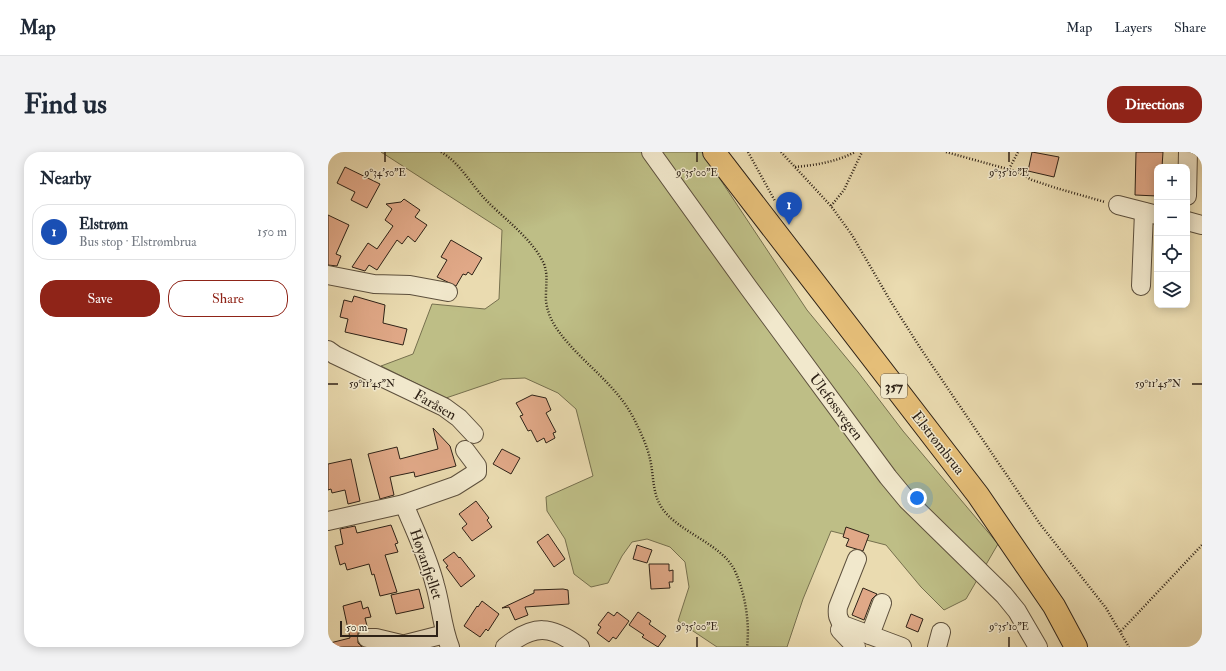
<!DOCTYPE html>
<html lang="en">
<head>
<meta charset="utf-8">
<style>
	:root { --surface:#fff; --page:#f2f2f3; --text:#1f2937; --muted:#747a83; --line:#e0e1e3; --accent:#8f2418 }
	body { margin:0; font-family:"IM FELL Double Pica",serif; background:var(--page); color:var(--text) }
	.controls { position:absolute; right:12px; top:12px; display:grid; overflow:hidden; border-radius:8px; box-shadow:0 2px 10px #0003 }
	.controls button { width:36px; height:36px; display:grid; place-items:center; padding:0; border:0; border-bottom:1px solid var(--line); background:var(--surface); color:var(--text); font:20px sans-serif }
	.scale { position:absolute; left:12px; bottom:10px; width:98px; box-sizing:border-box; padding-left:4px; border:2px solid #2e2217; border-top:0; font-size:11px; line-height:14px; white-space:nowrap; color:#2e2217; -webkit-text-stroke:3px #f1e8cc; paint-order:stroke }
	.you { position:absolute; left:589px; top:346px; width:14px; height:14px; margin:-10px; border:3px solid #fff; border-radius:50%; background:#1a73e8; box-shadow:0 0 0 6px #1a73e833 }
	.badge { display:grid; place-items:center; width:26px; height:26px; border-radius:50%; background:var(--accent); color:#fff; font-size:13px; font-weight:700 }
	.pin { position:absolute; translate:-50% -33px; filter:drop-shadow(0 1px 2px #0008) }
	.pin::after { content:''; position:absolute; top:21px; width:14px; height:12px; background:inherit; clip-path:polygon(0 0,100% 0,50% 100%) }
	.list { margin:0; padding:0; list-style:none }
	h2 { display:flex; justify-content:space-between; align-items:center; height:52px; margin:0; padding:0 16px; font-size:17px }
	h2 small { font-size:13px; font-weight:400; color:var(--muted) }
	.list li { display:grid; grid-template-columns:26px 1fr auto; gap:12px; align-items:center; box-sizing:border-box; height:56px; margin:0 8px 8px; padding:0 8px; border:1px solid var(--line); border-radius:16px }
	.list b { display:block; font-size:15px; white-space:nowrap }
	.list p { margin:0; font-size:13px; white-space:nowrap; color:var(--muted) }
	.list em { font-size:13px; font-style:normal; color:var(--muted) }
	.actions { display:flex; gap:8px; padding:12px 16px }
	.actions a { flex:1; padding:9px 0; border:1px solid var(--accent); border-radius:16px; text-align:center; font-size:14px; color:var(--accent) }
	.actions .main { background:var(--accent); color:#fff }
	.icon { flex:none; width:22px; height:22px; fill:none; stroke:currentColor; stroke-width:2; stroke-linecap:round; stroke-linejoin:round }
	.map { position:relative; flex:none; width:874px; height:495px; overflow:hidden; border-radius:16px }
	header { display:flex; align-items:center; gap:24px; box-sizing:border-box; height:56px; padding:0 20px; background:var(--surface); border-bottom:1px solid var(--line) }
	header strong { font-size:19px }
	nav { display:flex; gap:22px; margin-inline-start:auto; font-size:14px }
	.intro { display:flex; align-items:center; justify-content:space-between; box-sizing:border-box; height:96px; padding:0 24px }
	h1 { margin:0; font-size:28px }
	.button { padding:10px 18px; border-radius:16px; background:var(--accent); color:#fff; font-size:14px; font-weight:700 }
	main { display:flex; gap:24px; padding:0 24px }
	aside { flex:1; background:var(--surface); border-radius:16px; box-shadow:0 2px 10px #0003 }
	.map>svg:first-child { display:block }
	.green { fill:#bebe86; stroke:#76704e }
	.building { fill:#e0a887; stroke:#2e2217 }
	.lines { fill:none; stroke-linecap:round; stroke-linejoin:round }
	.minor-casing { stroke:#5d503d; stroke-width:20 }
	.major-casing { stroke:#2e2217; stroke-width:24 }
	.path { stroke:#2e2217; stroke-width:2.5; stroke-dasharray:1 2; stroke-linecap:butt }
	.minor { stroke:#f1e8cc; stroke-width:18 }
	.major { stroke:#e5be78; stroke-width:22 }
	.ticks { fill:none; stroke:#2e2217; stroke-width:1.5 }
	.labels { text-anchor:middle; dominant-baseline:central; stroke-width:3; stroke-linejoin:round; paint-order:stroke }
	.shield { fill:#f1e8cc; stroke:#685d4d; stroke-width:1 }
	.shield-label { font-size:14px; font-weight:bold; fill:#2e2217 }
	.street-label { font-size:15px; fill:#2e2217; stroke:#f1e8cc }
	.ticks-label { font-size:10px; text-anchor:middle; fill:#2e2217; stroke:#f1e8cc; stroke-width:3; stroke-linejoin:round; paint-order:stroke }
</style>
</head>
<body>
<header>
<strong>Map</strong>
<nav><a>Map</a><a>Layers</a><a>Share</a></nav>
</header>
<div class="intro"><h1>Find us</h1><a class="button">Directions</a></div>
<main>
<aside>
<h2>Nearby<small></small></h2>
<ul class="list">
<li><span class="badge" style="background:#1a4fb4">1</span><div><b>Elstrøm</b><p>Bus stop · Elstrømbrua</p></div><em>150 m</em></li>
</ul>
<div class="actions"><a class="main">Save</a><a>Share</a></div>
</aside>
<div class="map">
<svg width="874" height="495" viewBox="0 0 874 495">
	<rect width="100%" height="100%" fill="#eadbb0"/>
	<filter id="stains"><feTurbulence type="fractalNoise" baseFrequency=".005" numOctaves="4"/><feColorMatrix values="0 0 0 0 .2 0 0 0 0 .09 0 0 0 0 .02 0 0 0 .5 -.17"/></filter>
	<radialGradient id="worn" r=".72"><stop offset=".6" stop-color="#630" stop-opacity="0"/><stop offset="1" stop-color="#630" stop-opacity=".3"/></radialGradient>
	<path class="green" d="M53 0H374L479 158 530 220 575 279 670 392 638 447 616 458 593 435 558 393 503 379 475 447 459 495H389L350 469 361 435 357 410 342 395 319 387 304 390 294 404 280 431 263 435 246 422 237 387 219 359 218 345 265 324 248 257 230 241 197 226 174 227 118 246 53 214 85 202 104 152 157 157 171 147 174 78Z"/>
	<g class="building">
		<path d="M704 0 731 5 726 25 700 19Z"/>
		<path d="M808 0H835L834 15H829V44L807 43Z"/>
		<path d="M17 15 52 32 39 56 23 48 27 40 9 31Z"/>
		<path d="M76 47 92 58 87 65 99 73 87 90 80 84 74 92 69 88 49 118 41 113 37 119 24 115 40 91 49 97 65 74 57 68 64 57 58 52 73 50Z"/>
		<path d="M0 63 21 73 8 102 13 104 9 114 0 113Z"/>
		<path d="M123 88 154 106 144 123 140 120 138 123 135 122 128 134 109 125 119 108 113 105Z"/>
		<path d="M26 144 57 153 55 171 79 177 75 193 17 180 20 167 12 165 16 148 24 150Z"/>
		<path d="M204 243 218 246 223 258 218 261 228 280 225 281 227 286 218 291 216 286 209 290 203 278 200 279 192 264 195 263 188 251Z"/>
		<path d="M105 276 122 294 128 314 87 325 86 320 62 325 66 343 52 347 40 302 69 295 72 307 110 297Z"/>
		<path d="M174 297 192 306 183 322 165 312Z"/>
		<path d="M23 307 32 349 20 352 17 338 4 341 3 337 0 338V312Z"/>
		<path d="M148 349 161 366 159 368 164 375 144 389 134 376 139 372 131 362Z"/>
		<path d="M63 373 70 391 67 392 70 400 57 403 69 440 52 444 46 422 44 423 41 412 19 418 17 411 12 413 7 394 15 392 12 377 27 374 29 381Z"/>
		<path d="M518 375 541 383 535 399 518 394 521 387 515 385Z"/>
		<path d="M220 382 237 407 226 415 209 390Z"/>
		<path d="M309 393 324 398 319 411 305 407Z"/>
		<path d="M126 400 131 406 132 405 147 424 133 435 118 415 120 414 115 408Z"/>
		<path d="M321 412H341V419L345 418V430H341L342 436 323 437Z"/>
		<path d="M535 436 549 442 544 447 536 468 524 463Z"/>
		<path d="M91 437 96 456 68 462 63 443Z"/>
		<path d="M235 437 240 438 241 452 197 455 200 463 187 468 181 455 174 456 206 441V438Z"/>
		<path d="M33 449 35 457 40 455 43 465 37 466 39 474 31 475 32 478 30 481V491L34 495H3L2 491 22 486 15 454Z"/>
		<path d="M154 449 171 462 160 479 158 477 152 485 136 474 149 454 150 455Z"/>
		<path d="M280 460 286 464 289 460 301 469 288 487 285 485 281 490 269 481 273 475 270 473Z"/>
		<path d="M310 460 323 469 321 472 338 484 330 495 314 485 316 483 301 473Z"/>
		<path d="M583 462 595 467 590 480 578 475Z"/>
	</g>
	<g class="lines">
		<defs>
			<g id="minor">
				<path d="M323 0 420 135 560 325 579 348 676 443 689 459 710 495"/>
				<path d="M859 44 860 0"/>
				<path d="M790 53 829 63"/>
				<path d="M859 69 874 73"/>
				<path d="M0 123 46 132 82 133 120 140"/>
				<path d="M813 134 816 60"/>
				<path d="M0 198 7 203 116 255 131 266 146 282"/>
				<path d="M76 352C87 379 100 405 107 433 113 453 114 475 122 495"/>
				<path d="M0 369 76 352 127 334 149 320V314L137 298"/>
				<path d="M529 407 510 455C509 463 510 467 515 473L574 495"/>
				<path d="M515 473 512 478 528 495"/>
				<path d="M542 483 554 451"/>
				<path d="M39 486H48L73 492"/>
				<path d="M66 495 117 482"/>
				<path d="M177 495C206 472 223 473 252 495"/>
				<path d="M609 495 613 480"/>
			</g>
			<path id="major" d="M386 0 650 343 726 454 748 495"/>
		</defs>
		<use href="#minor" class="minor-casing"/>
		<use href="#major" class="major-casing"/>
		<g class="path">
			<path d="M113 0C132 11 142 31 157 47 176 67 204 86 216 112 220 123 218 131 218 142 217 154 222 167 229 177 251 209 288 231 306 267 312 279 319 293 322 307 326 324 324 341 334 356 350 380 392 391 406 417 417 439 422 471 419 495"/>
			<path d="M420 0 447 49"/>
			<path d="M453 0 503 54 524 83 563 150 593 197 712 372 778 456 801 495"/>
			<path d="M618 0 690 20 704 28 728 36 777 50"/>
			<path d="M467 15C488 13 508 10 527 0"/>
			<path d="M681 17 690 0"/>
			<path d="M503 54 516 38 534 0"/>
			<path d="M793 479 874 393"/>
		</g>
		<use href="#minor" class="minor"/>
		<use href="#major" class="major"/>
	</g>
	<path class="ticks" d="M57 0V10M369 0V10M681 0V10M0 232H10M864 232H874M369 485V495M681 485V495"/>
	<g class="labels">
		<rect class="shield" x="553" y="222" width="26" height="24" rx="3"/>
		<g class="shield-label">
			<text x="566" y="234">357</text>
		</g>
		<g class="street-label">
			<text transform="translate(107 253) rotate(30)">Faråsen</text>
			<text transform="translate(508 255) rotate(53)">Ulefossvegen</text>
			<text transform="translate(610 291) rotate(52)">Elstrømbrua</text>
			<text transform="translate(98 412) rotate(71)">Høyanfjellet</text>
		</g>
	</g>
	<g class="ticks-label">
		<text x="57" y="24">9°34'50"E</text>
		<text x="369" y="24">9°35'00"E</text>
		<text x="681" y="24">9°35'10"E</text>
		<text x="44" y="235">59°11'45"N</text>
		<text x="830" y="235">59°11'45"N</text>
		<text x="369" y="478">9°35'00"E</text>
		<text x="681" y="478">9°35'10"E</text>
	</g>
	<rect width="100%" height="100%" filter="url(#stains)"/>
	<rect width="100%" height="100%" fill="url(#worn)"/>
</svg>
<div class="controls">
<button>+</button>
<button>−</button>
<button><svg class="icon" aria-label="locate" viewBox="0 0 24 24"><circle cx="12" cy="12" r="6"/><path d="M12 2v4M12 18v4M2 12h4M18 12h4"/></svg></button>
<button><svg class="icon" aria-label="layers" viewBox="0 0 24 24"><path d="M12 4l9 5-9 5-9-5zM3 14l9 5 9-5"/></svg></button>
</div>
<div class="scale">50 m</div>
<div class="you"></div>
<div class="pin badge" style="left:461px;top:73px;background:#1a4fb4">1</div>
</div>
</main>
</body>
</html>
